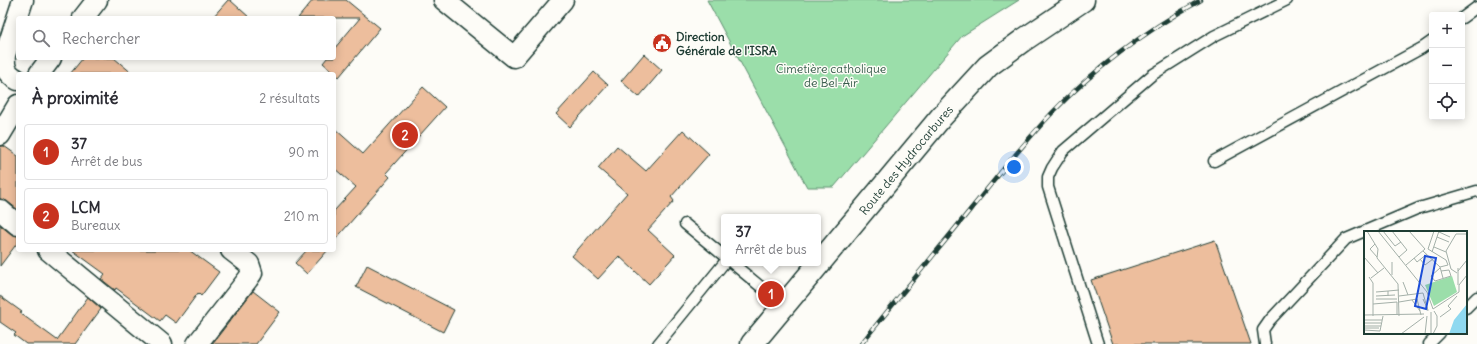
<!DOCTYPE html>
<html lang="fr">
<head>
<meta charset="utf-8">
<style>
	:root { --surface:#fff; --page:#f2f2f3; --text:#2b2b33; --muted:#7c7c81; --line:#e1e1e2; --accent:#c8321e }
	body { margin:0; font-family:Delius,sans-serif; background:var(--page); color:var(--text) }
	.controls { position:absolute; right:12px; top:12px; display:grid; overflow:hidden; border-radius:4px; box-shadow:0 2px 10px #0003 }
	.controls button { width:36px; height:36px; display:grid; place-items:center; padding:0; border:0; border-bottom:1px solid var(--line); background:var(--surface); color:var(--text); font:20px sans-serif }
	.you { position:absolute; left:1014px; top:167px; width:14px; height:14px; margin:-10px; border:3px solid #fff; border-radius:50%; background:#1a73e8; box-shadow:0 0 0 6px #1a73e833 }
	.badge { display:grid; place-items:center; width:26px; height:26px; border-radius:50%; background:var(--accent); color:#fff; font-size:13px; font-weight:700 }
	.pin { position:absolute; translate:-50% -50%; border:2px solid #fff; box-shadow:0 1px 4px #0006 }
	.popup { position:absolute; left:721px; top:214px; width:100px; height:52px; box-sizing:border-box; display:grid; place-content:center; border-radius:4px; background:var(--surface); filter:drop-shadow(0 1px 3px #0005); font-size:13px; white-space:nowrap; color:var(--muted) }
	.popup b { font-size:15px; color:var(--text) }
	.popup::after { content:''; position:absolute; left:50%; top:100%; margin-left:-8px; border:8px solid transparent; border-top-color:var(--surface) }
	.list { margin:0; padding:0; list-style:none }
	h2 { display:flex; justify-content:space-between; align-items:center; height:52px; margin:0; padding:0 16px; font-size:17px }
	h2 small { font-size:13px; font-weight:400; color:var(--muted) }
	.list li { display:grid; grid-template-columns:26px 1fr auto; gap:12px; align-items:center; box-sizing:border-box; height:56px; margin:0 8px 8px; padding:0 8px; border:1px solid var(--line); border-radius:4px }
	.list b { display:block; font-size:15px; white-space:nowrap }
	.list p { margin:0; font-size:13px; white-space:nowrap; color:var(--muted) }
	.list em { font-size:13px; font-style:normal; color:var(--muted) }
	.icon { flex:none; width:22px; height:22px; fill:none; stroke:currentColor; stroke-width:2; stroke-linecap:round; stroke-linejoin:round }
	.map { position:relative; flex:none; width:1477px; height:344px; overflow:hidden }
	.search { position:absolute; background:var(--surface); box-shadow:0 2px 10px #0003; left:16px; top:16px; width:320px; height:44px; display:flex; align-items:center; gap:10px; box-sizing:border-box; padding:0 14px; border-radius:4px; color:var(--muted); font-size:15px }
	.panel { position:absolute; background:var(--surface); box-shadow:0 2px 10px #0003; left:16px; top:72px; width:320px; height:180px; border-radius:4px }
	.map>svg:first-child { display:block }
	.green { fill:#9bdeaa; stroke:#5d8e6f }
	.building { fill:#edbe9d; stroke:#1f3d34 }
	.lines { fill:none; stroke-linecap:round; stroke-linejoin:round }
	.service-casing { stroke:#1f3d34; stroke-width:13 }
	.minor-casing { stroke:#1f3d34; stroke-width:23 }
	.tertiary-casing { stroke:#1f3d34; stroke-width:25 }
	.service { stroke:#fdfcf7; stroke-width:10 }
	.minor { stroke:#fdfcf7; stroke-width:20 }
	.tertiary { stroke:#fdfcf7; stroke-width:22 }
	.rail-casing { stroke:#1f3d34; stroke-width:4.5 }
	.rail { stroke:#fdfcf7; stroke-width:3; stroke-dasharray:9; stroke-linecap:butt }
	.labels { text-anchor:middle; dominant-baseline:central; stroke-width:3; stroke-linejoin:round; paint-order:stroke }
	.poi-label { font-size:12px; font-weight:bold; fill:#1f3d34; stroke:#fdfcf7; text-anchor:start }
	.park-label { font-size:12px; fill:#385d4c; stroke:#fdfcf7 }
	.street-label { font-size:12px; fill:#1f3d34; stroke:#fdfcf7 }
	.inset-road { fill:none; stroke:#a4b0a9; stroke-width:1 }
	.view { fill:#1d4ed8; fill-opacity:0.15; stroke:#1d4ed8; stroke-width:2 }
	.inset-edge { fill:none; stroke:#1f3d34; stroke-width:2 }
</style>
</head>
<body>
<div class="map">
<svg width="1477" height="344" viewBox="0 0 1477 344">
	<rect width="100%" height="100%" fill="#fdfcf7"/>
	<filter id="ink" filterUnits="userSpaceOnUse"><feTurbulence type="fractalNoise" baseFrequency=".025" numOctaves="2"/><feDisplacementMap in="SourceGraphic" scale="8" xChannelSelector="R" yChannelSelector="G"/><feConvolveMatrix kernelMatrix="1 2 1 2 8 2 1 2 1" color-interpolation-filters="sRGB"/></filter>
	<g filter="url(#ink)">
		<path class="green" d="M707 0H1019L962 36 834 187H807Z"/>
		<g class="building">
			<path d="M228 0H230L250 18H212Z"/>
			<path d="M313 0H346L380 28 339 77 323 63 327 58H334V49L360 18H298Z"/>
			<path d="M644 54 662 70 639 97 621 81Z"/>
			<path d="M83 58H114L133 74H70Z"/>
			<path d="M594 72 608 85 570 127 556 114Z"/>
			<path d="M423 87 445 107 386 173 390 177 334 241V211L356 187 334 168V128L363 154Z"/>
			<path d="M683 130 709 154 671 197 674 201 648 230 675 255 649 284 619 256 598 279 572 256 627 193 598 168 617 146 646 171Z"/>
			<path d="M0 146H4L18 156V210L7 201 0 199Z"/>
			<path d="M0 225 11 234 18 236V242L0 266Z"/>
			<path d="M1215 240 1251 344H1113L1091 280Z"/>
			<path d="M72 250H189L219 272 201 296 198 293 176 323 165 315 160 321 116 288 115 290 101 279 105 274Z"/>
			<path d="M307 250H328L307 274 295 263Z"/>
			<path d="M367 265 454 310 443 332 356 287Z"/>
			<path d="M253 291 280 312 256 344H212Z"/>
			<path d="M0 296 22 312 20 313 57 340 88 297 101 309 75 344H26L14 335 16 333 0 322Z"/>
		</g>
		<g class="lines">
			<defs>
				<g id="service">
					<path d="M1462 18 1477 7"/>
					<path d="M1214 161 1422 48 1432 41"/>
					<path d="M685 224 724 256"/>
					<path d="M732 263 784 306"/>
					<path d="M1466 308 1477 297"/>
					<path d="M658 344 724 263"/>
					<path d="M1098 344 1048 187V177L1052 168 1063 151 1152 75 1214 36 1287 0"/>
					<path d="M1265 344 1263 330 1270 320 1346 239 1419 208 1477 191"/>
					<path d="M1429 344 1440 333"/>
				</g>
				<g id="minor">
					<path d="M444 0 514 57 563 0"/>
					<path d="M83 18 97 0"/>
					<path d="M39 74 51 58"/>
					<path d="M18 80C6 74 4 67 5 55L23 0"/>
					<path d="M0 135 18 105"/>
					<path d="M0 210 18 225"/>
					<path d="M48 250 162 344"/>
					<path d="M197 344 248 279 252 273 249 264 231 250"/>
				</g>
				<g id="tertiary">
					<path id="s1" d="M752 344 942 116 988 66 1022 41 1083 0"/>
				</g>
			</defs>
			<use href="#service" class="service-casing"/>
			<use href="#minor" class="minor-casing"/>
			<use href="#tertiary" class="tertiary-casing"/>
			<use href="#service" class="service"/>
			<use href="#minor" class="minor"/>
			<use href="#tertiary" class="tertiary"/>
			<defs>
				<path id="rail" d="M861 344C897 299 934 255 970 210 997 177 1023 144 1052 113 1095 68 1147 30 1201 0"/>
			</defs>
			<use href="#rail" class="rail-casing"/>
			<use href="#rail" class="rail"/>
		</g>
	</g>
	<defs>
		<symbol id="civic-disc" viewBox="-11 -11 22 22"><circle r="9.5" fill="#c8321e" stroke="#fdfcf7"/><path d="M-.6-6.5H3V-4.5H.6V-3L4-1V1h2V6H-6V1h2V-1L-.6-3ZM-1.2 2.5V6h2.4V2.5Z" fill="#fff"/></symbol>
	</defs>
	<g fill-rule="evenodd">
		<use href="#civic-disc" x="651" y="32" width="22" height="22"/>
	</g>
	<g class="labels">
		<g class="poi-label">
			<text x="676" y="36">Direction<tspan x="676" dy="14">Générale de l'ISRA</tspan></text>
		</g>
		<g class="park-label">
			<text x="831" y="68">Cimetière catholique<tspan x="831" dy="14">de Bel-Air</tspan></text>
		</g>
		<g class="street-label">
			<text stroke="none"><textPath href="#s1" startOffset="240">Route des Hydrocarbures</textPath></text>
		</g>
	</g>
	<g transform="translate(1364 231)">
		<rect width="103" height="103" fill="#fdfcf7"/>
		<path d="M88 45 93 61 70 75 61 54Z" fill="#9bdeaa"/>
		<path d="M103 73V103H85L90 89Z" fill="#8fd9f0"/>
		<path class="inset-road" d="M3 0 14 18 13 27 34 53 35 85M14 0 63 61 69 78M19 0 31 15 37 11M28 0 43 19 35 26M45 0 61 18M70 0 64 18 82 29 84 34 76 36M75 1 86 6M73 6 85 11M11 13 6 18 13 26M70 16 82 21M59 20 76 36 79 47M68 21 75 0M0 26 14 42M50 27 53 31 63 23M56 28 61 34 69 28M28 31V44M42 34 61 18M76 37 67 45 71 50 87 45 85 39 77 40M94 40 103 29M93 42 87 38 82 20 92 3H103M5 46 9 52V85M7 47 20 37M39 51 44 64M94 54V37M12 61 24 60M12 65 31 64M24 65V60L35 59M35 65 59 62 64 80M12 68H33M59 68 64 79M48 69 56 80M35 71 53 68 57 84M9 73 33 71V84M69 78 95 61V54L103 44M67 81V103M0 84 60 83M76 86 87 78 84 75 93 65M0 89H18M0 92H17M0 95H17M0 97H15M0 99 16 100 19 85M37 103 60 86M61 103 63 85M69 103 73 95V85L70 80"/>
		<path class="view" d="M61 25 72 27 62 78 51 75Z"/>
		<rect width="103" height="103" class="inset-edge"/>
	</g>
</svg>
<div class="controls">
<button>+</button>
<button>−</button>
<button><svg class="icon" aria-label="locate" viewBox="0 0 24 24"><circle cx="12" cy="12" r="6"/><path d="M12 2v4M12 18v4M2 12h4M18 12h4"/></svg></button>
</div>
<div class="you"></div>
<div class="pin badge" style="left:771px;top:294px">1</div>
<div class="popup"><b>37</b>Arrêt de bus</div>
<div class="pin badge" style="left:405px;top:135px">2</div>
<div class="search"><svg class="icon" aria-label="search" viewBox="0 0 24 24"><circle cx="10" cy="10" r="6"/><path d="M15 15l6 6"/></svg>Rechercher</div>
<section class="panel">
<h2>À proximité<small>2 résultats</small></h2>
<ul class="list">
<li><span class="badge">1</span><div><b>37</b><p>Arrêt de bus</p></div><em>90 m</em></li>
<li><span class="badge">2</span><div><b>LCM</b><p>Bureaux</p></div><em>210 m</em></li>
</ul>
</section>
</div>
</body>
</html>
